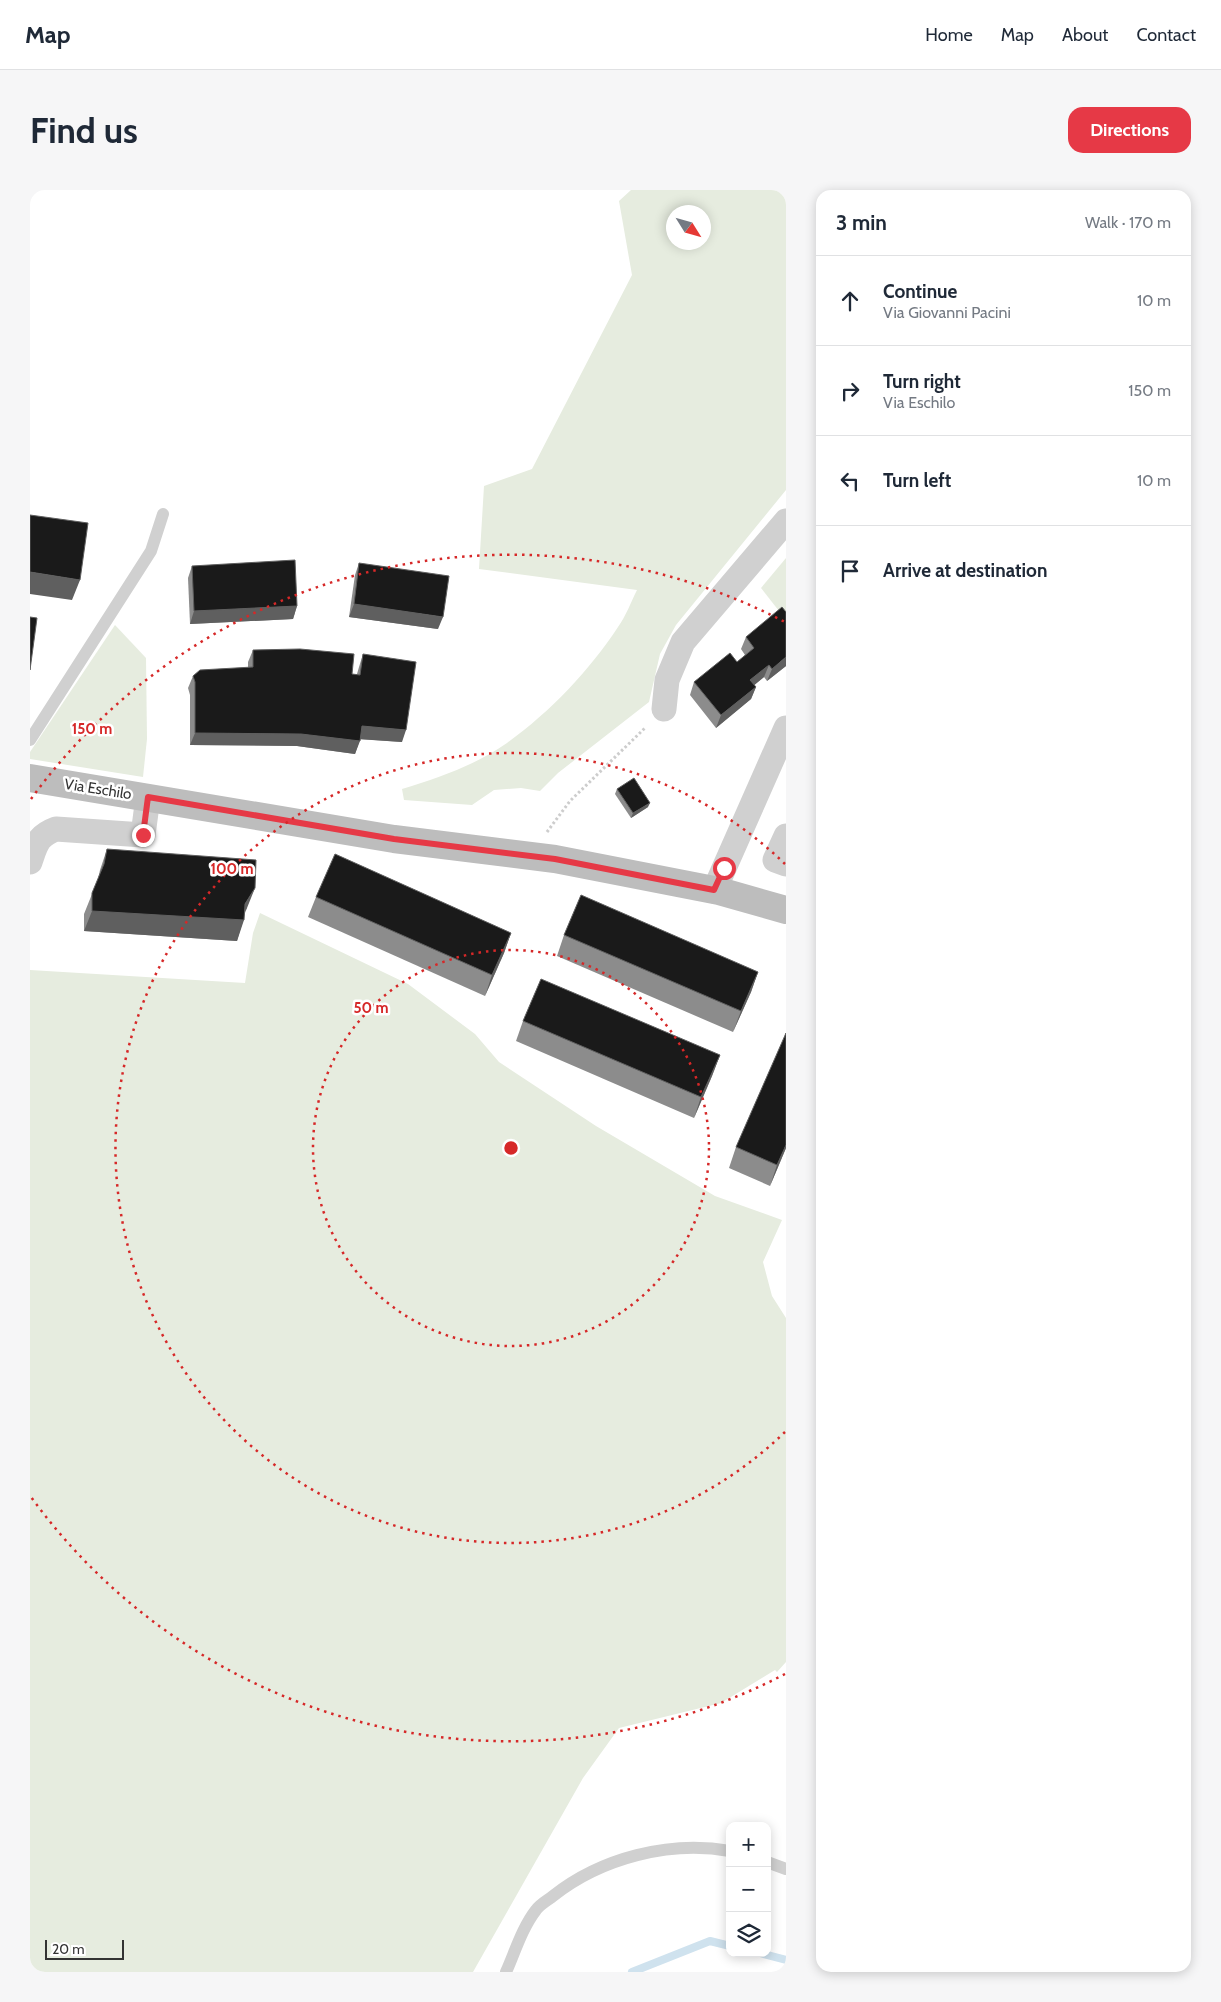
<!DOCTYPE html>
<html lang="en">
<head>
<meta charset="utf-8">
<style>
	:root { --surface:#fff; --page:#f6f6f7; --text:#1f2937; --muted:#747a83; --line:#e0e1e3; --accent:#e63946 }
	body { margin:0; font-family:Cabin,sans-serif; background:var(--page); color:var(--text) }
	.controls { position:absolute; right:15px; bottom:15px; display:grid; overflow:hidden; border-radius:10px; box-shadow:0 2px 12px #0003 }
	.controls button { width:45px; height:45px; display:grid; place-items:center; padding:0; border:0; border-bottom:1px solid var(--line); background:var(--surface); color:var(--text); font:25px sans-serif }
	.compass { position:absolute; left:636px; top:15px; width:45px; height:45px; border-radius:50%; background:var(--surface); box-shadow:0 2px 12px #0003; rotate:127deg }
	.scale { position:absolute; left:15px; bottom:12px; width:79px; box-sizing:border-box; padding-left:5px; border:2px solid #333; border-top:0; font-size:14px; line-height:18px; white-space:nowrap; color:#333; -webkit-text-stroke:4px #fff; paint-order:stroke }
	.stop { position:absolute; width:15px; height:15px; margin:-11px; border:4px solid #e63946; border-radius:50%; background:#fff }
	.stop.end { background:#e63946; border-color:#fff; box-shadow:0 1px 5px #0008 }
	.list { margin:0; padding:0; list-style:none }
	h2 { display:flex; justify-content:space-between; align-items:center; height:65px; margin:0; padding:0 20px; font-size:21px }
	h2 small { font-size:16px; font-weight:400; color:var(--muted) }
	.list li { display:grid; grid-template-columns:32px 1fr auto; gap:15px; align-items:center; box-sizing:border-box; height:90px; padding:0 20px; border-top:1px solid var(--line) }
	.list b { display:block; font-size:19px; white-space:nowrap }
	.list p { margin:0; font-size:16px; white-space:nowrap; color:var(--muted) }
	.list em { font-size:16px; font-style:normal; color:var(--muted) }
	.icon { flex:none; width:28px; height:28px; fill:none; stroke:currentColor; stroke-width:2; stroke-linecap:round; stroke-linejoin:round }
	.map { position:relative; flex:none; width:756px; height:1782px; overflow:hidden; border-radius:15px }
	header { display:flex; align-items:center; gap:30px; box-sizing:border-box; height:70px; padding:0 25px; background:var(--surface); border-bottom:1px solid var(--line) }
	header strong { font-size:24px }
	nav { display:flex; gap:28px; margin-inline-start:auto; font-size:18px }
	.intro { display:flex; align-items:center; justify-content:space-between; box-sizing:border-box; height:120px; padding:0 30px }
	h1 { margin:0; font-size:35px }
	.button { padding:12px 22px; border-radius:15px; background:var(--accent); color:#fff; font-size:18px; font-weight:700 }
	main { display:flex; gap:30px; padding:0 30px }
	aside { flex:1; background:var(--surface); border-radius:15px; box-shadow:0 2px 12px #0003 }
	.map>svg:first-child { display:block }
	.green { fill:#e6ecdf; fill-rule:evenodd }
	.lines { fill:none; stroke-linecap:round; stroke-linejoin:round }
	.stream { stroke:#cfe2ee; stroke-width:8 }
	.path { stroke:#cdcdcd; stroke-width:3; stroke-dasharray:2.5 2.5; stroke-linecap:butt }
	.lane { stroke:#d0d0d0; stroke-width:12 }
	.street { stroke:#d0d0d0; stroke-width:25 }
	.secondary { stroke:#bdbdbd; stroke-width:28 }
	.wall { fill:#8c8c8c }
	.shaded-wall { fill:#5f5f5f }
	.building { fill:#1a1a1a; stroke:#5f5f5f }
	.route { stroke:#e63946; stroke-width:6 }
	.ring { fill:none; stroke:#d62828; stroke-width:2.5; stroke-dasharray:2.5 5 }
	.labels { text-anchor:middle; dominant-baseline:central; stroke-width:5; stroke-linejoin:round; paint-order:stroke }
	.street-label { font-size:15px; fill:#333; stroke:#fff }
	.centre { fill:#d62828; stroke:#fff; stroke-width:2.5 }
	.ring-label { font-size:15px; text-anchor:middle; font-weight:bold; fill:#d62828; stroke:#fff; stroke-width:5; stroke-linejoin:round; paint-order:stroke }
</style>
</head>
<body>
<header>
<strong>Map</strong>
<nav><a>Home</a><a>Map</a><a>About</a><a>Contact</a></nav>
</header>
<div class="intro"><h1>Find us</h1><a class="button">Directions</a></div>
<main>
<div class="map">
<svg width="756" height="1782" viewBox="0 0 756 1782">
	<rect width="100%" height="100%" fill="#fff"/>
	<g class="green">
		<path d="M601 0H756V300L646 435 630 464 619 512 528 583 510 601 491 598 464 600 442 615 374 610 372 599C408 588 446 575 477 553 520 522 559 481 588 437 596 426 601 412 607 400L449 379 454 296 502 279 602 85 589 11ZM674 22V52H644V22Z"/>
		<path d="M756 368V430L731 398Z"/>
		<path d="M85 435 116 468 117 549 113 587 0 569V562Z"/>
		<path d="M230 723 378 794 445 844 469 872 566 936 685 1006 752 1030 733 1072 742 1106 756 1128V1472L747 1482 745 1480 691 1513 589 1538 553 1588 443 1782H0V780L215 793 223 743Z"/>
	</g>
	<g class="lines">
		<g class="stream">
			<path d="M730 1763 756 1770"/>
			<path d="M602 1782 680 1751 700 1756"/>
		</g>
		<path class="path" d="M517 642 540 611 616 537"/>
		<g class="lane">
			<path d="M0 550 121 361 133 324"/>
			<path d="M737 1672 756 1679"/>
			<path d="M476 1782C485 1762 492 1738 506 1720 510 1714 518 1710 523 1706 571 1668 640 1650 700 1661"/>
		</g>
		<g class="street">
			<path d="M634 519 637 490 653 452 756 331"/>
			<path d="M756 646 745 670 756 674"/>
			<path d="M0 672C6 655 7 646 26 639L113 645 118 607"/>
			<path d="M684 701 756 538"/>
		</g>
		<path class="secondary" d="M0 588 364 649 525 669 689 701 756 720"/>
	</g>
	<g class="wall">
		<path d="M329 373 408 439 319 427 325 385Z"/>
		<path d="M162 376 267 416 263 429 160 434 158 388Z"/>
		<path d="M716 447 756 476 737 491 734 487 724 495 726 497 721 509 686 538 660 505 664 492 707 472 715 465 711 459Z"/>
		<path d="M223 460 322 484H327L329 477 333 464 372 552 330 549 325 564 267 556 160 555V505L158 498 163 486 218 478V472Z"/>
		<path d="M587 599 618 617 601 628 585 604Z"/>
		<path d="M77 659 217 718 215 723 207 751 54 741V724L68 689 70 680Z"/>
		<path d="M286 707 481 743 474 763 455 806 278 727Z"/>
		<path d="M534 745 728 782 721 802 703 842 527 766Z"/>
		<path d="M493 831 690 865 682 886 664 928 486 851Z"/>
		<path d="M706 957 756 958 740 996 699 978Z"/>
	</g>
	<g class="shaded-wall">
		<path d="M0 382 50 390 42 410 0 404Z"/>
		<path d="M324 414 413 427 408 439 319 427Z"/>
		<path d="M267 416 263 429 160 434 164 421Z"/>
		<path d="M756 467V476L737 491 742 479Z"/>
		<path d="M739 475 734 487 716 502 720 490Z"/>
		<path d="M726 497 721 509 686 538 691 525Z"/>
		<path d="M332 536 376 540 372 552 327 549Z"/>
		<path d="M165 543 271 544 330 551 325 564 267 556 160 555Z"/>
		<path d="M620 613 618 617 601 628 603 623Z"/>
		<path d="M225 698 217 718 210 730H214L207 751 54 741 62 721 215 714Z"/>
		<path d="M481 743 474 763 455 806 462 785Z"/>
		<path d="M728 782 721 802 703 842 711 821Z"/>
		<path d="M690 865 682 886 664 928 671 907Z"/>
		<path d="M756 955V958L740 996 747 975Z"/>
	</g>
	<g class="building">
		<path d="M0 325 58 333 50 390 0 382Z"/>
		<path d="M265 370 267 416 164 421 162 376Z"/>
		<path d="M329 373 419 386 413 427 324 414Z"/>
		<path d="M752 417 756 422V467L742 479 739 475 720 490 726 497 691 525 664 492 700 463 707 472 724 458 716 447Z"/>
		<path d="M0 427 7 428 0 480Z"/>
		<path d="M270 459 324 464 322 484 330 485 333 464 386 472 376 540 332 536 330 551 271 544 165 543V492L163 486 170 480 223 477V460Z"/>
		<path d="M604 588 620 613 603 623 587 599Z"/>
		<path d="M77 659 226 670 225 698 215 714 214 730 62 721V703L74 674Z"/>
		<path d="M305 664 481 743 462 785 286 707Z"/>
		<path d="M551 705 728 782 711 821 534 745Z"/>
		<path d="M511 789 690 865 671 907 493 831Z"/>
		<path d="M756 843V955L747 975 706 957Z"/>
	</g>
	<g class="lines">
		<path class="route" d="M113 645 118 607 364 649 525 669 684 700 694 678"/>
	</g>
	<g class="ring">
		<circle cx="481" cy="958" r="198"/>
		<path d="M755 1242A395 395 0 1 1 755 674"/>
		<path d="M755 1484A593 593 0 0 1 1 1307M1 609A593 593 0 0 1 755 432"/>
	</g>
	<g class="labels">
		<g class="street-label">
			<text transform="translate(68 599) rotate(9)">Via Eschilo</text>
		</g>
	</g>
	<circle cx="481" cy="958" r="8" class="centre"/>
	<g class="ring-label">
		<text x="62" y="544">150 m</text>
		<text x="202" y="684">100 m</text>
		<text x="341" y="823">50 m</text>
	</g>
</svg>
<div class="controls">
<button>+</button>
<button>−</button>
<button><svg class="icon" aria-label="layers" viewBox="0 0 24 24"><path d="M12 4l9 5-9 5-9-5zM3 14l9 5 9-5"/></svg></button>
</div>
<svg class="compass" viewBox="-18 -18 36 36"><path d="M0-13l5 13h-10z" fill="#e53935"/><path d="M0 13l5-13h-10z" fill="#747a83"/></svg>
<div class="scale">20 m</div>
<div class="stop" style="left:694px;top:678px"></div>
<div class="stop end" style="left:113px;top:645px"></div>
</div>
<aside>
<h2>3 min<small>Walk · 170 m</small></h2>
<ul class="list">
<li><svg class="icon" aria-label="ahead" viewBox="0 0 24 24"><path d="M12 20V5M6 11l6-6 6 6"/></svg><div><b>Continue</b><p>Via Giovanni Pacini</p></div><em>10 m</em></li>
<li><svg class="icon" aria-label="right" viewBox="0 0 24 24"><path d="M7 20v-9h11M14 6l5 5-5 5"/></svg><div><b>Turn right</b><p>Via Eschilo</p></div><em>150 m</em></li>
<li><svg class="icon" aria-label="left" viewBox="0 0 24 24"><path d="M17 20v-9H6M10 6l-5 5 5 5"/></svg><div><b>Turn left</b></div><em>10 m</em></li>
<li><svg class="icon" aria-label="arrive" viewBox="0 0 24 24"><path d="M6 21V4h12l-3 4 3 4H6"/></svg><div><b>Arrive at destination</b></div></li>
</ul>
</aside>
</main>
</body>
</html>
